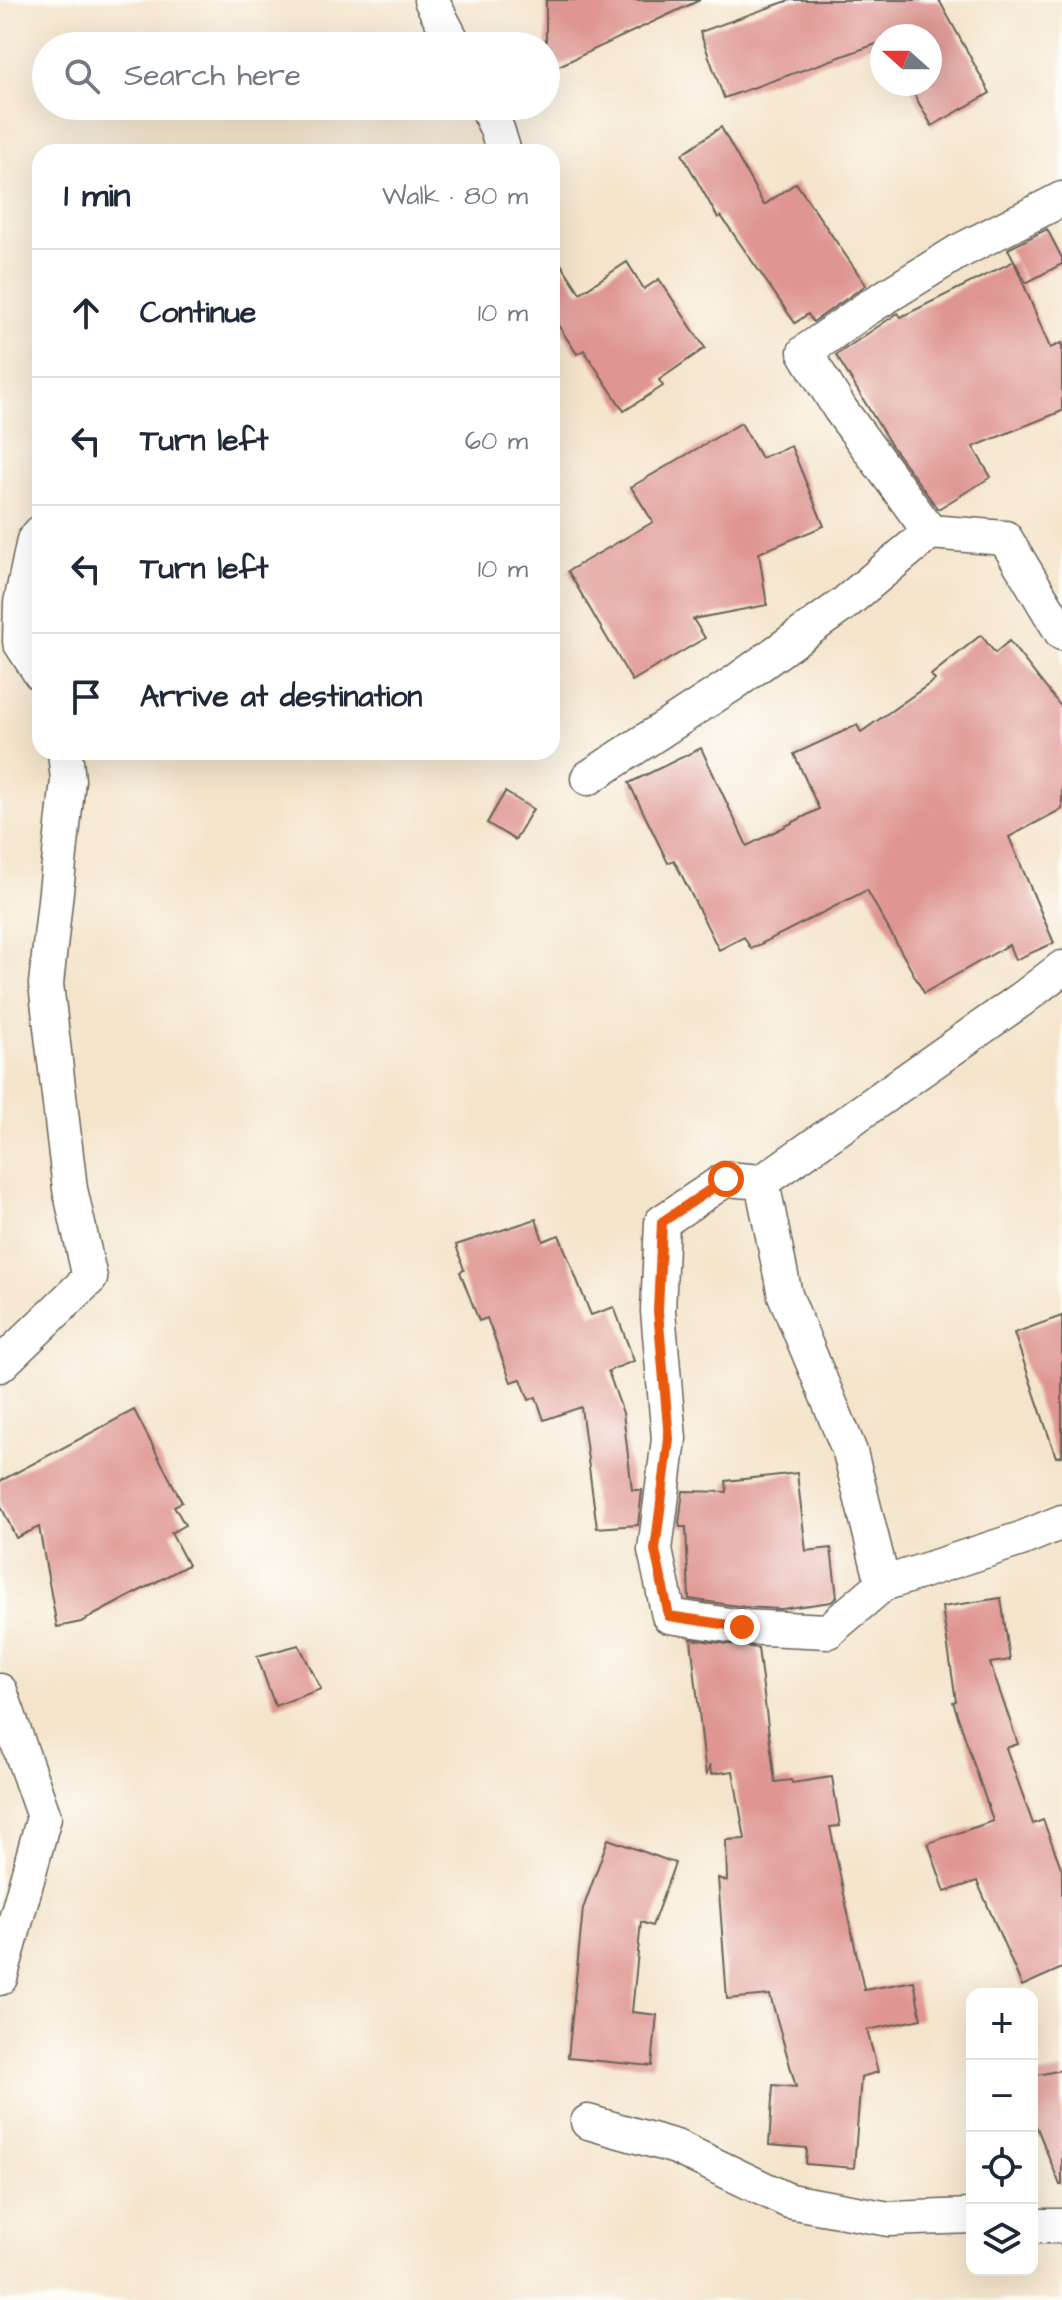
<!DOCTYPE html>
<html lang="en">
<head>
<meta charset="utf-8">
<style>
	:root { --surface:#fff; --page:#f6f6f7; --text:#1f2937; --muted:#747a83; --line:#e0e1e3 }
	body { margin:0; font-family:"Architects Daughter",sans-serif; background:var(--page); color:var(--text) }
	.controls { position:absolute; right:24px; bottom:24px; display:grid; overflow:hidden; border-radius:16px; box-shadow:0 8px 32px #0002 }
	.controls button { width:72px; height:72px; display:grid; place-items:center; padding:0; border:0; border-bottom:2px solid var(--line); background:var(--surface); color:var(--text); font:40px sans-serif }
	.compass { position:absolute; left:870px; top:24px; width:72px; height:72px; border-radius:50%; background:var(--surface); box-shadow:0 8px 32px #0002; rotate:291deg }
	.stop { position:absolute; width:24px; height:24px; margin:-18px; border:6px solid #ea580c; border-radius:50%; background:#fff }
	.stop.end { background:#ea580c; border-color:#fff; box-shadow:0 2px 8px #0008 }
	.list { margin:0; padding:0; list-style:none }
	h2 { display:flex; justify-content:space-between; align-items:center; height:104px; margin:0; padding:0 32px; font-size:34px }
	h2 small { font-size:26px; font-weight:400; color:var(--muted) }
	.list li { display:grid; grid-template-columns:52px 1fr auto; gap:24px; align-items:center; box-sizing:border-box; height:128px; padding:0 32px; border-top:2px solid var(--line) }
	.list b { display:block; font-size:30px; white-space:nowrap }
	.list em { font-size:26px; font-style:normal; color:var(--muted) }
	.icon { flex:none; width:44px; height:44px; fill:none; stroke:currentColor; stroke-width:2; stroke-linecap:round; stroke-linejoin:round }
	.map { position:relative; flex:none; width:1062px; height:2300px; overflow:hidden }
	.search { position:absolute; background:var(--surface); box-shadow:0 8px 32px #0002; left:32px; top:32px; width:528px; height:88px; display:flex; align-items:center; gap:20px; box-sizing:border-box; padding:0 28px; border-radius:44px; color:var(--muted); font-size:30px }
	.panel { position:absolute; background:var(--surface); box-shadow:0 8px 32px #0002; left:32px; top:144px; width:528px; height:616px; border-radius:24px }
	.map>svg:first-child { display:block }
	.building { fill:#df9692 }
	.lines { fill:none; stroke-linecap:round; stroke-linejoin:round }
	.minor-casing { stroke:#686259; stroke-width:37 }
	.minor { stroke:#fff; stroke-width:34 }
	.route { stroke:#ea580c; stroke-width:10 }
</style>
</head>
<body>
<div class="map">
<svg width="1062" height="2300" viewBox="0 0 1062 2300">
	<rect width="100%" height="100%" fill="#fdfcf7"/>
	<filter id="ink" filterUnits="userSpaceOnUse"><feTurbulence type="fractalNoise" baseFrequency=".0125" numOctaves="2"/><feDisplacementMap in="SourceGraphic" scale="16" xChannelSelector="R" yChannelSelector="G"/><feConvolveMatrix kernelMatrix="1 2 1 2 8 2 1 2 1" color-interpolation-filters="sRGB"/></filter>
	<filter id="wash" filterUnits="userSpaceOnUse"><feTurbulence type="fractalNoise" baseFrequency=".006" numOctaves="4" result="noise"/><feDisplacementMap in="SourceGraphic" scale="32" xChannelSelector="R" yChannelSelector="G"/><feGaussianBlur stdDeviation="1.8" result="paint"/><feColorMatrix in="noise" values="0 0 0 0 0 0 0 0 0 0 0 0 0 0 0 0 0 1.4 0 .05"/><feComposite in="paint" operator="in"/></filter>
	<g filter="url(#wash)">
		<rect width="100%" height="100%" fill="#f4e4cb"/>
		<g id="blocks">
			<g class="building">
				<path d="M546 0H700L546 72Z"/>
				<path d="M790 0H939L990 93 932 126 908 84H930V36H882V48L879 43 724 98 700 32Z"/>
				<path d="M721 127 764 205 796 183 866 285 813 322 808 314 795 323 721 216 718 218 682 154Z"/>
				<path d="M1047 229 1062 258V264L1026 283 1008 249Z"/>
				<path d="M552 250 580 293 627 262 644 289 659 279 705 348 659 380 663 386 624 411 584 350 577 354 552 316Z"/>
				<path d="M1014 261 1050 348 1062 343V411L973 447 991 477 938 509 891 445 836 355 898 313 901 317Z"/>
				<path d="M741 423 761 458 791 446 824 526 759 553 767 605 693 619 705 638 632 681 568 571 653 522 631 487Z"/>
				<path d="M981 635 995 653 1009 641 1062 708V809L1009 837 1054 943 1015 960 1009 945 924 993 867 890 751 949 744 937 719 950 674 860 668 863 629 783 701 748 747 846 819 809 794 754 857 725 861 732 935 680 931 675Z"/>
				<path d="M505 792 533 809 515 840 487 823Z"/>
				<path d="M536 1219 543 1241 559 1235 591 1315 614 1307 634 1361 608 1371 623 1413 632 1490H642L638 1525 597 1528 581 1407 544 1420 536 1397 529 1400 521 1379 511 1382 487 1318 479 1321 460 1272 464 1270 456 1245Z"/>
				<path d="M1062 1316V1456L1056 1457 1014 1333Z"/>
				<path d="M134 1410 182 1502 174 1506 185 1525 171 1533 188 1565 81 1622 57 1627 39 1527 16 1538 0 1504V1481Z"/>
				<path d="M797 1473 806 1551 831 1548 837 1597 831 1602 781 1609 744 1607 689 1599 686 1527H680L679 1523 683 1491 727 1492 726 1481Z"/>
				<path d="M1001 1598 1010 1660 990 1663 1018 1744 1006 1748 1033 1824 1043 1820 1062 1870V1968L1022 1986 977 1881 945 1892 928 1843 993 1821 953 1702 956 1701 942 1607Z"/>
				<path d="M691 1639 758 1648 775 1782 791 1780 792 1783 832 1777 840 1826 830 1827 864 1990 914 1981 921 2019 867 2030 878 2072 861 2077 854 2168 806 2164 807 2148 769 2145 773 2085 796 2087 770 1995 727 1999 718 1878 727 1881 726 1840 745 1839 733 1771 711 1774 710 1765 706 1776Z"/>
				<path d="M299 1645 321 1689 275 1706 257 1656Z"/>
				<path d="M608 1839 675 1863 652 1926 641 1922 632 2012 657 2015 652 2066 568 2058 583 1909Z"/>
				<path d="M1062 2070V2185H1060L1032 2115V2076Z"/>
			</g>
		</g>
	</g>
	<g filter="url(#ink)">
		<use href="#blocks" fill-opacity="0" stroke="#686259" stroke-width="2"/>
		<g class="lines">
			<defs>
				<g id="minor">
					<path d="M431 0 455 46"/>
					<path d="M486 106 497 129 504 152"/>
					<path d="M1062 199 958 252 866 309 805 352 840 409 930 532 1005 538 1062 633"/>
					<path d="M40 533 34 540 21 603 20 642 40 673"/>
					<path d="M588 778 734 683 844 604 930 532"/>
					<path d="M762 1182 785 1295 850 1452 883 1584 828 1631 742 1627 669 1616 655 1550 669 1439 658 1311 662 1222 726 1179 762 1182 1022 999 1062 968"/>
					<path d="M0 1365 90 1278 70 1189 46 984 68 780 65 752"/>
					<path d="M883 1584 1021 1539 1062 1522"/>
					<path d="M0 1691 44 1817 0 1978"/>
					<path d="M588 2122 676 2147 789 2201 889 2219 972 2216"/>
					<path d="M1032 2226H1062"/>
				</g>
			</defs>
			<use href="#minor" class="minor-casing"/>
			<use href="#minor" class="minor"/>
		</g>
	</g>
	<g class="lines" filter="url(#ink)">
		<path class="route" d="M726 1179 662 1222 658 1311 669 1439 655 1550 669 1616 742 1627"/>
	</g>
</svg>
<div class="controls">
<button>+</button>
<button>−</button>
<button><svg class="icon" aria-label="locate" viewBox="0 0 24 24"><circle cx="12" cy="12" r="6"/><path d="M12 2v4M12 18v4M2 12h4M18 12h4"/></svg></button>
<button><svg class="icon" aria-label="layers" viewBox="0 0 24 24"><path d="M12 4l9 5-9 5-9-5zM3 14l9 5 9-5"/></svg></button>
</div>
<svg class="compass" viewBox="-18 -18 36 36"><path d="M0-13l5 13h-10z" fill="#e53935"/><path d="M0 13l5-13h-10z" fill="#747a83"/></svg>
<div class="stop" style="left:726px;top:1179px"></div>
<div class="stop end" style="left:742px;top:1627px"></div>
<div class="search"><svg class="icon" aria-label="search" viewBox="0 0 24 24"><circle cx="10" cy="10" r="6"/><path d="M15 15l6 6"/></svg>Search here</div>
<section class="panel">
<h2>1 min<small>Walk · 80 m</small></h2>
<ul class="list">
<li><svg class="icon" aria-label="ahead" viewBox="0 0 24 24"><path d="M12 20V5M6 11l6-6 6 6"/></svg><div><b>Continue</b></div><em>10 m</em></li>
<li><svg class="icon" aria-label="left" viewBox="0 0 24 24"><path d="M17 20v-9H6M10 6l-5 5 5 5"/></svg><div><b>Turn left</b></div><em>60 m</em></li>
<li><svg class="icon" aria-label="left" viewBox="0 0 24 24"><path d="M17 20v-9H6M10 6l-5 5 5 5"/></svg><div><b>Turn left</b></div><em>10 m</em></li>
<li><svg class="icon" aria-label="arrive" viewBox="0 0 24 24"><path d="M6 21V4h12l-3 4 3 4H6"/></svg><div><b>Arrive at destination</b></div></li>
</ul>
</section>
</div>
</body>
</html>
